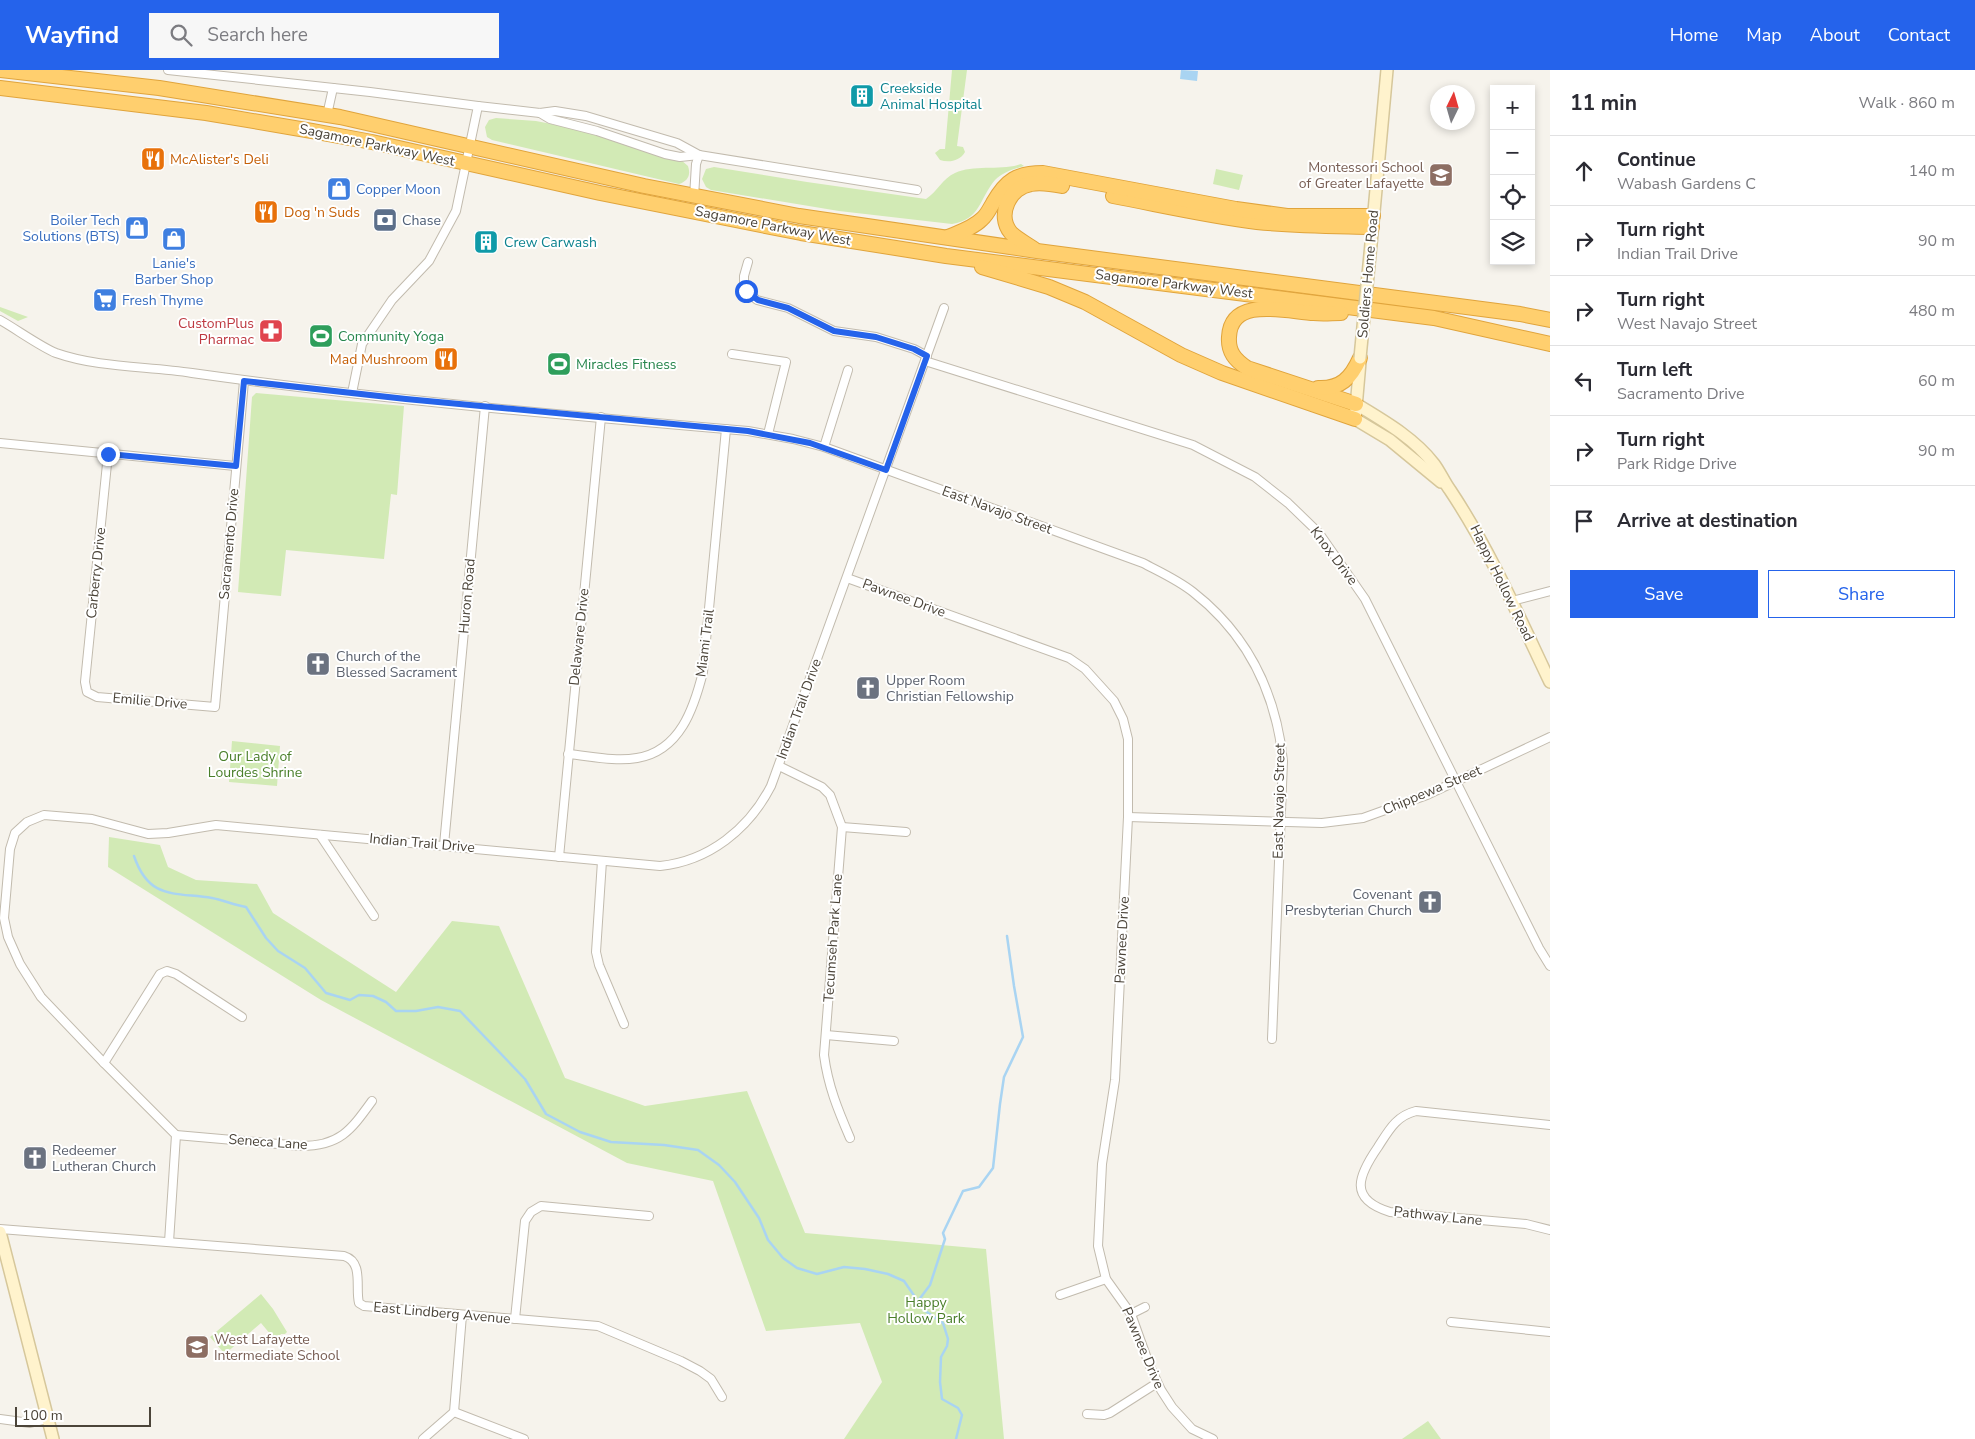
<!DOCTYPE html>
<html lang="en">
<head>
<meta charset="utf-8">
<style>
	:root { --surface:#fff; --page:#f7f7f7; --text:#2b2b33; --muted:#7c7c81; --line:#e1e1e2; --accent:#2563eb }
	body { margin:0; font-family:"Nunito Sans",sans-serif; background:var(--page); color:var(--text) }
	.controls { position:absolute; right:15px; top:15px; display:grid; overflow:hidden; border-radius:0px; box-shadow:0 2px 8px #0003 }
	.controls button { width:45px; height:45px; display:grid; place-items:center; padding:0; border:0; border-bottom:1px solid var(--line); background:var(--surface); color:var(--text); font:25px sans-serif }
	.compass { position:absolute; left:1430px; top:15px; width:45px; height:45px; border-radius:50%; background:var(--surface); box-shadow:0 2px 8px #0003; rotate:5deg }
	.scale { position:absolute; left:15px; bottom:12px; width:136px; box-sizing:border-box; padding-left:5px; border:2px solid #4b4439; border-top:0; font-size:14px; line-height:18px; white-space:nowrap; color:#4b4439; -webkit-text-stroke:4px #fff; paint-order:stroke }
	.stop { position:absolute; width:15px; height:15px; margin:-11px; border:4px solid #2563eb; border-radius:50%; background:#fff }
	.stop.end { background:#2563eb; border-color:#fff; box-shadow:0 1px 5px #0008 }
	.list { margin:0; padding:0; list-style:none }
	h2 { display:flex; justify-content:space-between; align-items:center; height:65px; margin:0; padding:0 20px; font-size:21px }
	h2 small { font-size:16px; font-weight:400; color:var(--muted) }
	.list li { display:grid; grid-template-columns:32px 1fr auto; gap:15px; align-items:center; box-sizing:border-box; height:70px; padding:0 20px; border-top:1px solid var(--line) }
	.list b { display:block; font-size:19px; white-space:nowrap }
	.list p { margin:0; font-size:16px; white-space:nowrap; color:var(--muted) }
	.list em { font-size:16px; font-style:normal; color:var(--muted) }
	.actions { display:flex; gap:10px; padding:15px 20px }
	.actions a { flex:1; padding:11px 0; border:1px solid var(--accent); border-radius:0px; text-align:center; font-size:18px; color:var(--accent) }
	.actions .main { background:var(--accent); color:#fff }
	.icon { flex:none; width:28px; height:28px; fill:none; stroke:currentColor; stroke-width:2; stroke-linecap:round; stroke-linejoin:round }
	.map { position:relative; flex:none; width:1550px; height:1369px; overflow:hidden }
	header { display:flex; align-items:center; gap:30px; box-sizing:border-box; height:70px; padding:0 25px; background:var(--accent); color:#fff }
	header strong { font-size:24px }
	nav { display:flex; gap:28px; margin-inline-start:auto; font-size:18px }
	.search { width:350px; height:45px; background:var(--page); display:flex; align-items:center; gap:12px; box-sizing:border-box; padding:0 18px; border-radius:0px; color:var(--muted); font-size:19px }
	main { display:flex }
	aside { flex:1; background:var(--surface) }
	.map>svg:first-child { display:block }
	.green { fill:#d2eab5 }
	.water { fill:#a9d4f2 }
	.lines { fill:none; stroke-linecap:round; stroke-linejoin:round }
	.stream { stroke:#a9d4f2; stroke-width:2.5 }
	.street-casing { stroke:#c2bbae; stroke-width:10 }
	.secondary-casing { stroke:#d6c79b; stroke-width:14 }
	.highway-casing { stroke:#e0a43c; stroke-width:16 }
	.street { stroke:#fff; stroke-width:8 }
	.secondary { stroke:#fff3cd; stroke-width:11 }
	.highway { stroke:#ffcf6e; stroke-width:14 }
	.secondary-bridge-casing { stroke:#d6c79b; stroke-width:14; stroke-linecap:butt }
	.secondary-bridge { stroke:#fff3cd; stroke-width:11 }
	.route { stroke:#2563eb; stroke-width:6 }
	.labels { text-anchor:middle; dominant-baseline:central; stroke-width:4; stroke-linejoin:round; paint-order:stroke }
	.culture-label { font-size:14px; fill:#0d838f; stroke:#fff; text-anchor:start }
	.street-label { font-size:14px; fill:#4b4439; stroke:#fff }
	.food-label { font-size:14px; fill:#c56008; stroke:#fff; text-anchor:start }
	.education-label { font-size:14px; fill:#785e54; stroke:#fff; text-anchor:end }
	.shop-label { font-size:14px; fill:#366cbe; stroke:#fff; text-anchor:start }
	.service-label { font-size:14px; fill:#4e5e75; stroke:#fff; text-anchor:start }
	.health-label { font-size:14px; fill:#be3a42; stroke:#fff; text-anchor:end }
	.leisure-label { font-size:14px; fill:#27864d; stroke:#fff; text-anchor:start }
	.worship-label { font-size:14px; fill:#5b616d; stroke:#fff; text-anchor:start }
	.park-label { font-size:14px; fill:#4a7f2a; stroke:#fff }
</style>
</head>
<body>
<header>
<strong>Wayfind</strong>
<div class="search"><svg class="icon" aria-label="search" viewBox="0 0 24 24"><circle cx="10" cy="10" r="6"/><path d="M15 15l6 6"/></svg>Search here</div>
<nav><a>Home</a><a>Map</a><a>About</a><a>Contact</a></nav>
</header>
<main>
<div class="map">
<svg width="1550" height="1369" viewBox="0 0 1550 1369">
	<rect width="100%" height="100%" fill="#f6f3ec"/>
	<g class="green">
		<path d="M952 0H967L957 76 963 77 965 82C960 91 949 93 940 90L935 83 940 79H945Z"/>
		<path d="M496 48 536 51 577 59 641 80 681 90 688 96C691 105 688 111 679 114L492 70 487 67 485 57 489 50Z"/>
		<path d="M1021 94 1024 96C1014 99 1003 102 995 110 979 129 981 149 952 154L839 141 711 120 706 117 702 109 706 99 714 97 807 112 926 129C937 122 943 108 955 103 974 94 1001 101 1021 94Z"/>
		<path d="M1216 99 1243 105 1239 120 1213 114Z"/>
		<path d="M0 237 28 247 18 251 0 241Z"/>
		<path d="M256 323 404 336 397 425 391 424 384 489 286 480 281 526 238 522 252 327Z"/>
		<path d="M232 671 280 676 277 716 229 712Z"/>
		<path d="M109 767 160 775 168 797 196 810 257 814 273 843 396 922 452 851 499 856 565 1008 645 1036 747 1021 805 1163 986 1179 1004 1369H844L882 1312 860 1253 766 1261 713 1111 627 1093 321 930 108 797Z"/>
		<path d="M261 1224 273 1239 287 1262 285 1264H281L276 1271 261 1253 225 1284 210 1267Z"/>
		<path d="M1428 1351 1441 1369H1402Z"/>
	</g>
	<path class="water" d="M1181 0 1198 1 1197 11 1180 9Z"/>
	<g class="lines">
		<g class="stream">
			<path d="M134 786C149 830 174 822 212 828 223 830 234 835 246 837L266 868 278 881 305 898 326 923 350 930 359 925 373 926 386 932 396 941H416L438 937 460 941 525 1009 546 1044 580 1062 611 1072 664 1075 698 1080 719 1095 735 1112 759 1148 768 1170 783 1188 797 1198 817 1204 844 1197 865 1199 888 1204 904 1211 924 1240 943 1253 948 1269 947 1276 941 1287 940 1312 942 1329 958 1338 962 1345 956 1369"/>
			<path d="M918 1231 930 1215 945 1169 943 1163 963 1121 979 1117 993 1098 1000 1034 1004 1007 1023 967 1014 916 1007 866"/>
		</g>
		<defs>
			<g id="street">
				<path d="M168 0 370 22 478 36 540 43 555 41 586 46 677 73 699 85"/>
				<path d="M540 43 550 49 597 61 665 84 680 87 699 85 917 120"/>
				<path d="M327 45 333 18"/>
				<path d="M694 127 696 94 699 85"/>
				<path d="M748 192 744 206V215L746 221 757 230 788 238 834 261 876 267 914 279 927 286"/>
				<path d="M0 250C16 259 41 277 56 283 99 298 147 296 192 303 376 329 562 345 748 361L793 369 824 377 1143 493C1160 502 1178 510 1193 522 1248 565 1276 623 1283 691L1272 969"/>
				<path d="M732 284 786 292 768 364"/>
				<path d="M925 291 1193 375 1255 407 1288 433 1319 463 1365 529 1539 878 1550 896"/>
				<path d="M352 323 362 274 392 230 429 191 456 141 478 36"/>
				<path d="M0 373 235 396"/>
				<path d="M824 377 848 300"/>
				<path d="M108 384 85 612 87 622 97 627 215 637 244 311"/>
				<path d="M847 508 1069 588 1085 599 1114 631 1123 649 1128 669V747L1115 1010 1102 1094 1098 1176 1106 1209 1131 1244 1149 1294 1161 1320 1172 1337 1192 1359 1213 1369"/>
				<path d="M1512 531 1550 521"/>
				<path d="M568 684C590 686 615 692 637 688 680 681 694 638 703 602L726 359"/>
				<path d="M779 696 822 717 830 725 842 757 824 985C828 1016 838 1040 850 1068"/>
				<path d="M1128 747 1322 753 1363 748 1427 725 1550 667"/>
				<path d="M842 757 906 762"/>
				<path d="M320 765 374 846"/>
				<path d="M444 775 485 336"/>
				<path d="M559 787 601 347"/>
				<path d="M602 791 596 882 599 895 624 954"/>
				<path d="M826 965 894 971"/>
				<path d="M104 993 160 904 167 901 176 904 242 947"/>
				<path d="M1550 1055 1416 1041C1396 1046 1389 1060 1378 1077 1358 1106 1348 1129 1390 1142L1526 1154 1550 1160"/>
				<path d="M176 1065 301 1076C340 1076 351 1060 372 1031"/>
				<path d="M0 1159 344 1186C364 1192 355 1218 359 1233L364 1236 598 1256 681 1291 700 1301 711 1309 722 1327"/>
				<path d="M169 1172 176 1065 104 993 41 927 20 894 8 867 4 848 10 779 15 763 27 752 44 745 92 749 148 764 168 763 216 755 660 796C709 791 749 759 771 716L944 238"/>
				<path d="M1060 1225 1106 1209"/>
				<path d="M1131 1244 1145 1237"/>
				<path d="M515 1249 525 1151 531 1142 541 1136 649 1146"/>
				<path d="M1451 1252 1550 1262"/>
				<path d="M454 1342 524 1369"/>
				<path d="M1087 1344 1104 1345 1110 1343 1157 1313"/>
				<path d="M0 1349 30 1353 47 1349"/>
				<path d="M423 1369 454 1342 462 1245"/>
			</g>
			<g id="secondary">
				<path d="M1371 174 1387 0"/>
				<path d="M1360 292 1355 349 1390 370 1441 412"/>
				<path d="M1356 334C1384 351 1414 368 1434 394 1440 402 1444 412 1450 420 1490 480 1519 547 1550 612"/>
				<path d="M0 1162 53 1369"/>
			</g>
			<g id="highway">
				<path d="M0 0 159 18 340 47 644 116 799 146 1037 181 1520 244 1550 250"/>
				<path d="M0 18 206 43 312 61 372 72 600 123 801 163 946 186 1434 248 1550 274"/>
				<path d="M1113 126C1161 135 1209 146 1257 152 1295 156 1334 156 1372 157"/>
				<path d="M948 167C960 162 973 158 982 149 987 145 990 138 993 133 1006 110 1017 103 1043 103L1236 139 1287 146H1373"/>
				<path d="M1034 179C1027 174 1017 169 1011 163 996 145 1010 117 1031 114 1042 112 1052 114 1062 116"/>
				<path d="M982 197 1049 217 1085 232 1181 285 1222 303 1355 349"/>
				<path d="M1341 243C1332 243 1323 244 1314 243 1288 242 1231 225 1229 267 1228 282 1235 290 1247 298L1356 334"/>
				<path d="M1318 318C1341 319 1351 308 1360 288"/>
			</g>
		</defs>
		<use href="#street" class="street-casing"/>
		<use href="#secondary" class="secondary-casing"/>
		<use href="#highway" class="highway-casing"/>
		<use href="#street" class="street"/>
		<use href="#secondary" class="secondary"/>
		<use href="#highway" class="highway"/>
		<defs>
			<path id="secondary-bridge" d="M1360 288 1371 174"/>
		</defs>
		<use href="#secondary-bridge" class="secondary-bridge-casing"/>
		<use href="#secondary-bridge" class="secondary-bridge"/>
	</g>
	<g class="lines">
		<path class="route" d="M108 384 236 396 244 311 406 329 748 361 810 373 886 400 927 286 914 279 876 267 834 261 788 238 758 230 746 221"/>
	</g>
	<defs>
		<symbol id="building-square" viewBox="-11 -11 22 22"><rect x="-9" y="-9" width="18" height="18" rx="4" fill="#0f9aa8" stroke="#fff"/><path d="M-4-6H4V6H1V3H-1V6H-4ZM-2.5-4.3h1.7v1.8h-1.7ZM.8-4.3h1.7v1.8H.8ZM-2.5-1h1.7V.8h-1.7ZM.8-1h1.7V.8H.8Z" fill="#fff"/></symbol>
		<symbol id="restaurant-square" viewBox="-11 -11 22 22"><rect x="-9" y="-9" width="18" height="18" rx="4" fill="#e8710a" stroke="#fff"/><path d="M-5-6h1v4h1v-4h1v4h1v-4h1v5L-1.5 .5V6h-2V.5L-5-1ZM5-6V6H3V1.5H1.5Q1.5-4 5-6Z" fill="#fff"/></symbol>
		<symbol id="school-square" viewBox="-11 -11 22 22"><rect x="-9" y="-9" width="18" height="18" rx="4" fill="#8d6e63" stroke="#fff"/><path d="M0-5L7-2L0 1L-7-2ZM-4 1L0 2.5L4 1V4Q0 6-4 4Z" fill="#fff"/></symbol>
		<symbol id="shop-square" viewBox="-11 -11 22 22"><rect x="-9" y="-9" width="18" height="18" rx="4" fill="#3f7fe0" stroke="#fff"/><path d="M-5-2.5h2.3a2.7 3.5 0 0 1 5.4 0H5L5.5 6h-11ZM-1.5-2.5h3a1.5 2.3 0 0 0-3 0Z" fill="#fff"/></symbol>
		<symbol id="bank-square" viewBox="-11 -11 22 22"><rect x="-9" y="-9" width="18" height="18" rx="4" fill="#5c6f8a" stroke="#fff"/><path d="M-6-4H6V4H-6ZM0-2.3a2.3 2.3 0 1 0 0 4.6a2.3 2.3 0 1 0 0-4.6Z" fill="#fff"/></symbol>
		<symbol id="supermarket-square" viewBox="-11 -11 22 22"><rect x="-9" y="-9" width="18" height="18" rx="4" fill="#3f7fe0" stroke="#fff"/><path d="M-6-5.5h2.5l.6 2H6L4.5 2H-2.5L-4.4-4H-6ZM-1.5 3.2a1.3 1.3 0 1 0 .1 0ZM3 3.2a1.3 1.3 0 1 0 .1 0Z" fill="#fff"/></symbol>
		<symbol id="pharmacy-square" viewBox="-11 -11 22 22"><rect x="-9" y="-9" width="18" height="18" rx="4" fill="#e0444e" stroke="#fff"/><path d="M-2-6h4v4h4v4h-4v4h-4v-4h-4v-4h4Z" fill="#fff"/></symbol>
		<symbol id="stadium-square" viewBox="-11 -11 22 22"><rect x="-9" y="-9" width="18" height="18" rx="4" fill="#2e9e5b" stroke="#fff"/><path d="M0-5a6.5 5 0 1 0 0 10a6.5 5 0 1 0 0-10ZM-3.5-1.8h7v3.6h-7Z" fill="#fff"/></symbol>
		<symbol id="church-square" viewBox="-11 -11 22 22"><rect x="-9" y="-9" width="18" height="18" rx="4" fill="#6b7280" stroke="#fff"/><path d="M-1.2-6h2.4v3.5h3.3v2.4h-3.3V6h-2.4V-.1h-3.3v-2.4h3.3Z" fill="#fff"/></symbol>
	</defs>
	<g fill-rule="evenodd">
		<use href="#building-square" x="848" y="12" width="28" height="28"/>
		<use href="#restaurant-square" x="139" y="75" width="28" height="28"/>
		<use href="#school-square" x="1427" y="91" width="28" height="28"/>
		<use href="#shop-square" x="325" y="105" width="28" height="28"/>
		<use href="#restaurant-square" x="252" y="128" width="28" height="28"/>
		<use href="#bank-square" x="371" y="136" width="28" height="28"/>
		<use href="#shop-square" x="123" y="144" width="28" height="28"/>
		<use href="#shop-square" x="160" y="155" width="28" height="28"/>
		<use href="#building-square" x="472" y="158" width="28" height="28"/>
		<use href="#supermarket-square" x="91" y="216" width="28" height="28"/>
		<use href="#pharmacy-square" x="257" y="247" width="28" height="28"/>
		<use href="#stadium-square" x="307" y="252" width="28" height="28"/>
		<use href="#restaurant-square" x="432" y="275" width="28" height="28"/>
		<use href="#stadium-square" x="545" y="280" width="28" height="28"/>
		<use href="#church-square" x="304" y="580" width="28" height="28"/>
		<use href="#church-square" x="854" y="604" width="28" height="28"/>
		<use href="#church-square" x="1416" y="818" width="28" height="28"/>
		<use href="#church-square" x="21" y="1074" width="28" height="28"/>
		<use href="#school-square" x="183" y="1263" width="28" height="28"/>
	</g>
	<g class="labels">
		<g class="culture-label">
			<text x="880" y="18">Creekside<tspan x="880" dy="16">Animal Hospital</tspan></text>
			<text x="504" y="172">Crew Carwash</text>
		</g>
		<g class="street-label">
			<text transform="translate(377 75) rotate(12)">Sagamore Parkway West</text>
			<text transform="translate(773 156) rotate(11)">Sagamore Parkway West</text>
			<text transform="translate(1368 204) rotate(-85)">Soldiers Home Road</text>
			<text transform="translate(1174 214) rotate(7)">Sagamore Parkway West</text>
			<text transform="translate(997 440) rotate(20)">East Navajo Street</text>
			<text transform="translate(229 474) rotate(-85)">Sacramento Drive</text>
			<text transform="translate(1334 486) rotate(53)">Knox Drive</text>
			<text transform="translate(96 503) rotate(-84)">Carberry Drive</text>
			<text transform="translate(1502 513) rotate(64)">Happy Hollow Road</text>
			<text transform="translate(467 526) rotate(-85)">Huron Road</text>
			<text transform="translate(904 528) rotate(20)">Pawnee Drive</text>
			<text transform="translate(579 567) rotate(-84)">Delaware Drive</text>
			<text transform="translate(705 573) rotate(-83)">Miami Trail</text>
			<text transform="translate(150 631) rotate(5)">Emilie Drive</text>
			<text transform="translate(799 639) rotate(-70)">Indian Trail Drive</text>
			<text transform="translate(1432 720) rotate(-23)">Chippewa Street</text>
			<text transform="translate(1279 731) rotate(-89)">East Navajo Street</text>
			<text transform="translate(422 773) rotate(5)">Indian Trail Drive</text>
			<text transform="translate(833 868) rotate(-86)">Tecumseh Park Lane</text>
			<text transform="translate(1122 870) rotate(-87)">Pawnee Drive</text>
			<text transform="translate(268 1072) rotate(4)">Seneca Lane</text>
			<text transform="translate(1438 1146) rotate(6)">Pathway Lane</text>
			<text transform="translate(442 1243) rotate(5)">East Lindberg Avenue</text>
			<text transform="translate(1143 1278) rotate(67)">Pawnee Drive</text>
		</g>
		<g class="food-label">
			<text x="170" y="89">McAlister's Deli</text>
			<text x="284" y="142">Dog 'n Suds</text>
			<text x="428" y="289" text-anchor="end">Mad Mushroom</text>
		</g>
		<g class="education-label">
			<text x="1424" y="97">Montessori School<tspan x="1424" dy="16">of Greater Lafayette</tspan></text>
			<text x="214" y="1269" text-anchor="start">West Lafayette<tspan x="214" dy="16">Intermediate School</tspan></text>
		</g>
		<g class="shop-label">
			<text x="356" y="119">Copper Moon</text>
			<text x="120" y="150" text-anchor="end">Boiler Tech<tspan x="120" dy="16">Solutions (BTS)</tspan></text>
			<text x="174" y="193" text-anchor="middle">Lanie's<tspan x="174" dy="16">Barber Shop</tspan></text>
			<text x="122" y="230">Fresh Thyme</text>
		</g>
		<g class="service-label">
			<text x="402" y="150">Chase</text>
		</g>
		<g class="health-label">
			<text x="254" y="253">CustomPlus<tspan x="254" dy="16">Pharmac</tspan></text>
		</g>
		<g class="leisure-label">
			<text x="338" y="266">Community Yoga</text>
			<text x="576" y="294">Miracles Fitness</text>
		</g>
		<g class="worship-label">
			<text x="336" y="586">Church of the<tspan x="336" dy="16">Blessed Sacrament</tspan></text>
			<text x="886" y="610">Upper Room<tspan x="886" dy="16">Christian Fellowship</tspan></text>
			<text x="1412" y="824" text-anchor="end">Covenant<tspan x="1412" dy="16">Presbyterian Church</tspan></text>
			<text x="52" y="1080">Redeemer<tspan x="52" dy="16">Lutheran Church</tspan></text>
		</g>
		<g class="park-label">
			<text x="255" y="686">Our Lady of<tspan x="255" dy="16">Lourdes Shrine</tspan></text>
			<text x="926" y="1232">Happy<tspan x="926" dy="16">Hollow Park</tspan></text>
		</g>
	</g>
</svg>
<div class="controls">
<button>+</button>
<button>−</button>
<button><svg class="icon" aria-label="locate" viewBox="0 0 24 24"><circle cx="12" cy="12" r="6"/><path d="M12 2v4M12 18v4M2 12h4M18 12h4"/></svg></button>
<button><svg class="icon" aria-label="layers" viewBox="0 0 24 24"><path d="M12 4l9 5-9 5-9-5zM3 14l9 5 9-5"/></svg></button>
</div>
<svg class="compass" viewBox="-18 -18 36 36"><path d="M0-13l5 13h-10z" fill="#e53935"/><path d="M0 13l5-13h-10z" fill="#7c7c81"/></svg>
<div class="scale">100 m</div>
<div class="stop" style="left:746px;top:221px"></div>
<div class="stop end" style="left:108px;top:384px"></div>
</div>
<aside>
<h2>11 min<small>Walk · 860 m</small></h2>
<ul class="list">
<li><svg class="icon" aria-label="ahead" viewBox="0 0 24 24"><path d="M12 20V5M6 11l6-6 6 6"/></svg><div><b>Continue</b><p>Wabash Gardens C</p></div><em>140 m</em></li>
<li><svg class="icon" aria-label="right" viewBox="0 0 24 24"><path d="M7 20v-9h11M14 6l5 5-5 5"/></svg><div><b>Turn right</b><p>Indian Trail Drive</p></div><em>90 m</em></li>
<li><svg class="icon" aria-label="right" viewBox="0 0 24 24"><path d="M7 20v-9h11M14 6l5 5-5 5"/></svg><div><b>Turn right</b><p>West Navajo Street</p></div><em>480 m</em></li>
<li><svg class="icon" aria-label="left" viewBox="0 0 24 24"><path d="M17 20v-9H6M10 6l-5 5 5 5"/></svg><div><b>Turn left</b><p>Sacramento Drive</p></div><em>60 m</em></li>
<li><svg class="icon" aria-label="right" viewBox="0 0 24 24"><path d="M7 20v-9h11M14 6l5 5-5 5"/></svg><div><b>Turn right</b><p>Park Ridge Drive</p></div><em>90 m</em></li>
<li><svg class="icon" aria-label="arrive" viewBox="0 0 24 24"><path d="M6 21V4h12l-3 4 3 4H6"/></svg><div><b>Arrive at destination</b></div></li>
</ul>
<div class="actions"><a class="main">Save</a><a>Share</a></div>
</aside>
</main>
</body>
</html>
